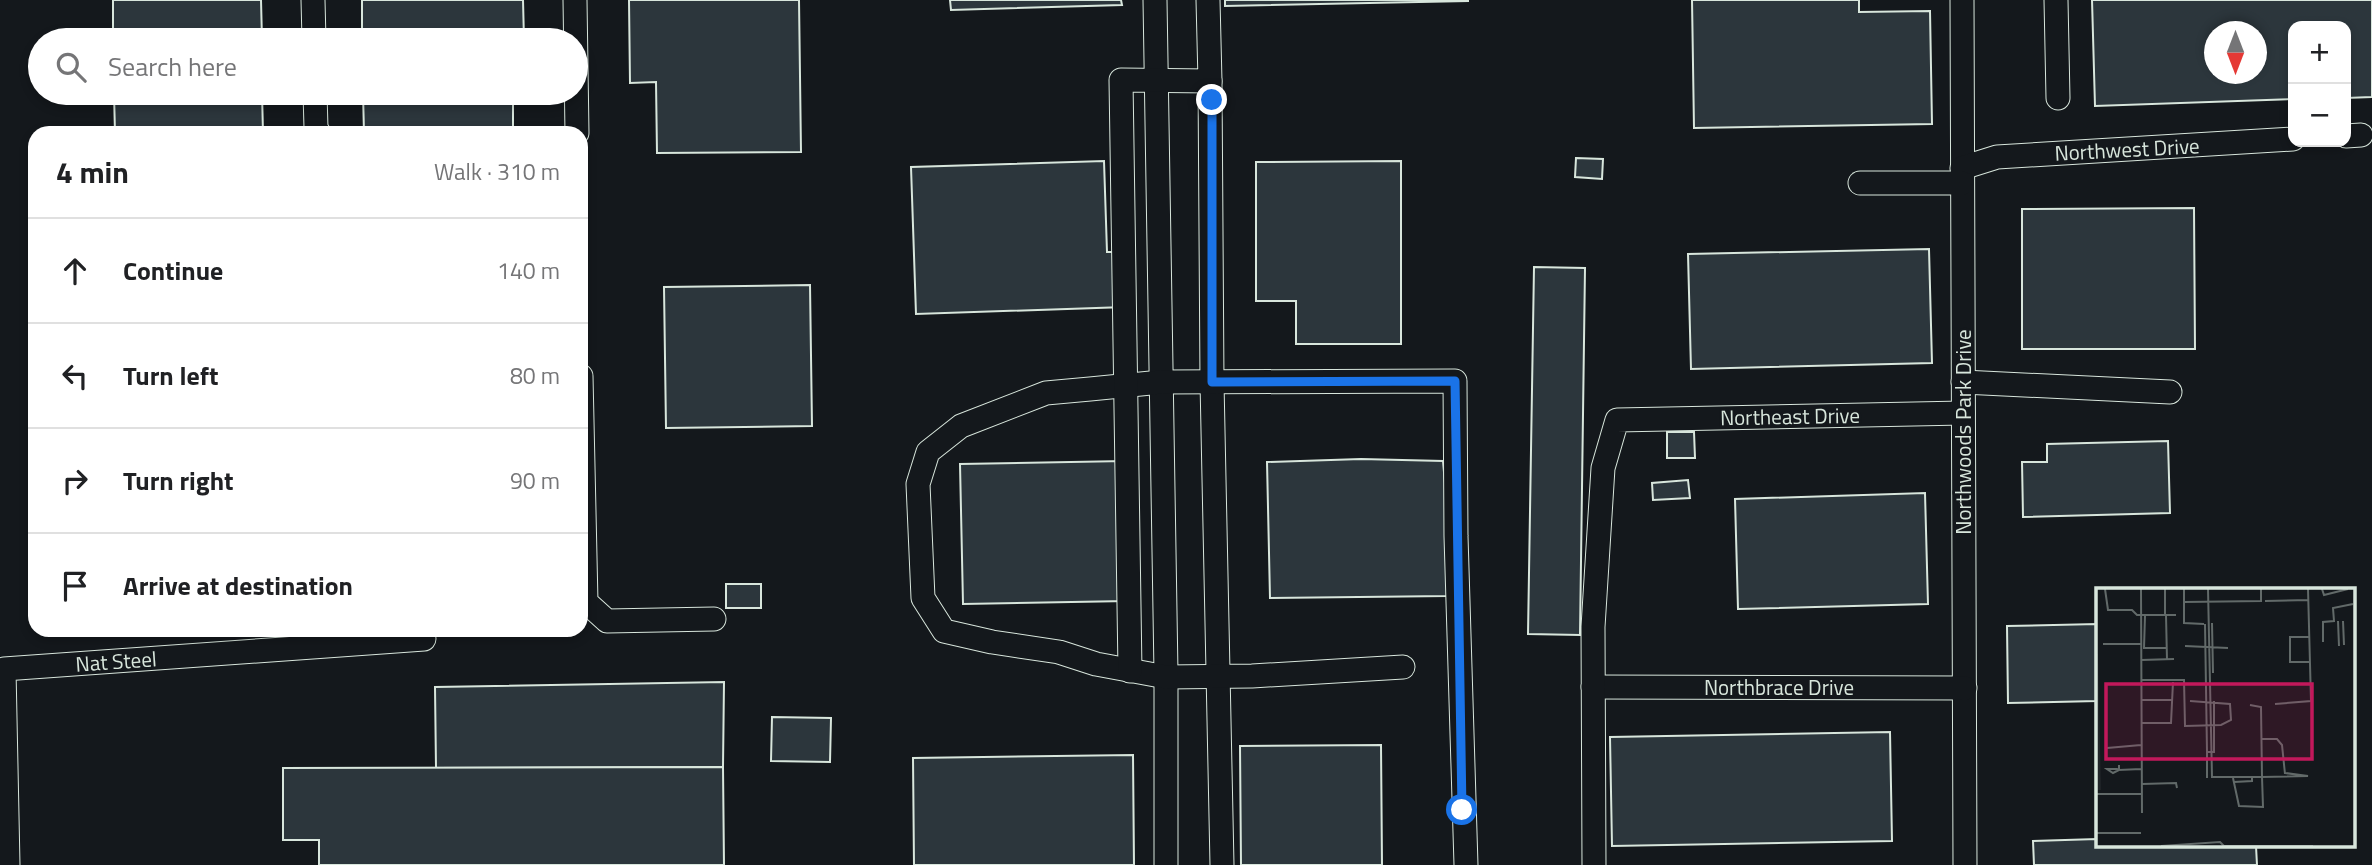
<!DOCTYPE html>
<html lang="en">
<head>
<meta charset="utf-8">
<style>
	:root { --surface:#fff; --page:#f2f2f2; --text:#202124; --muted:#757577; --line:#e0e0e0 }
	body { margin:0; font-family:"Titillium Web",sans-serif; background:var(--page); color:var(--text) }
	.controls { position:absolute; right:21px; top:21px; display:grid; overflow:hidden; border-radius:14px; box-shadow:0 4px 10px #0003 }
	.controls button { width:63px; height:63px; display:grid; place-items:center; padding:0; border:0; border-bottom:2px solid var(--line); background:var(--surface); color:var(--text); font:35px sans-serif }
	.compass { position:absolute; left:2204px; top:21px; width:63px; height:63px; border-radius:50%; background:var(--surface); box-shadow:0 4px 10px #0003; rotate:180deg }
	.stop { position:absolute; width:21px; height:21px; margin:-16px; border:5px solid #1a73e8; border-radius:50%; background:#fff }
	.stop.end { background:#1a73e8; border-color:#fff; box-shadow:0 2px 7px #0008 }
	.list { margin:0; padding:0; list-style:none }
	h2 { display:flex; justify-content:space-between; align-items:center; height:91px; margin:0; padding:0 28px; font-size:30px }
	h2 small { font-size:23px; font-weight:400; color:var(--muted) }
	.list li { display:grid; grid-template-columns:46px 1fr auto; gap:21px; align-items:center; box-sizing:border-box; height:105px; padding:0 28px; border-top:2px solid var(--line) }
	.list b { display:block; font-size:26px; white-space:nowrap }
	.list em { font-size:23px; font-style:normal; color:var(--muted) }
	.icon { flex:none; width:38px; height:38px; fill:none; stroke:currentColor; stroke-width:2; stroke-linecap:round; stroke-linejoin:round }
	.map { position:relative; flex:none; width:2372px; height:865px; overflow:hidden }
	.search { position:absolute; background:var(--surface); box-shadow:0 4px 10px #0003; left:28px; top:28px; width:560px; height:77px; display:flex; align-items:center; gap:18px; box-sizing:border-box; padding:0 24px; border-radius:38px; color:var(--muted); font-size:26px }
	.panel { position:absolute; background:var(--surface); box-shadow:0 4px 10px #0003; left:28px; top:126px; width:560px; height:511px; border-radius:21px }
	.map>svg:first-child { display:block }
	.building { fill:#2c363c; stroke:#d8e6dc; stroke-width:2; fill-rule:evenodd }
	.lines { fill:none; stroke-linecap:round; stroke-linejoin:round }
	.minor-casing { stroke:#d8e6dc; stroke-width:25 }
	.minor { stroke:#14181c; stroke-width:23 }
	.route { stroke:#1a73e8; stroke-width:9 }
	.labels { text-anchor:middle; dominant-baseline:central; stroke-width:5; stroke-linejoin:round; paint-order:stroke }
	.street-label { font-size:21px; fill:#d8e6dc; stroke:#14181c }
	.inset-road { fill:none; stroke:#626a69; stroke-width:2 }
	.view { fill:#c2185b; fill-opacity:0.15; stroke:#c2185b; stroke-width:3.5 }
	.inset-edge { fill:none; stroke:#d8e6dc; stroke-width:3.5 }
</style>
</head>
<body>
<div class="map">
<svg width="2372" height="865" viewBox="0 0 2372 865">
	<rect width="100%" height="100%" fill="#14181c"/>
	<g class="building">
		<path d="M113 0H261L262 40H113Z"/>
		<path d="M362 0H523L524 40H362Z"/>
		<path d="M629 0H799L801 152 657 153 656 82 630 83Z"/>
		<path d="M950 0H1121L1122 5 951 10Z"/>
		<path d="M1225 0H1468V1L1225 6Z"/>
		<path d="M1692 0H1859V12L1930 11 1932 124 1694 128Z"/>
		<path d="M2092 0H2372V97L2346 98V26H2293V99L2095 106ZM2214 32H2256V74H2214Z"/>
		<path d="M114 93H262L263 133H115Z"/>
		<path d="M363 93H513V133H364Z"/>
		<path d="M1576 158 1603 159 1602 179 1575 177Z"/>
		<path d="M1104 161 1107 252H1123L1125 307 916 314 911 167Z"/>
		<path d="M1401 161V344H1296V301H1256V162Z"/>
		<path d="M2194 208 2195 349H2022V209Z"/>
		<path d="M1929 249 1932 363 1691 369 1688 254Z"/>
		<path d="M1534 267 1585 268 1580 635 1528 634Z"/>
		<path d="M810 285 812 426 666 428 664 287Z"/>
		<path d="M1667 432H1694L1695 458H1667Z"/>
		<path d="M2168 441 2170 513 2023 517 2022 462H2047V444Z"/>
		<path d="M1361 459 1443 461 1449 528 1447 596 1270 598 1267 462Z"/>
		<path d="M1125 461 1127 601 963 604 960 464Z"/>
		<path d="M1688 480 1690 498 1653 500 1652 483Z"/>
		<path d="M1925 493 1928 604 1738 609 1735 499Z"/>
		<rect x="726" y="584" width="35" height="24"/>
		<path d="M2097 624V701L2008 703 2007 626Z"/>
		<path d="M724 682 723 767 436 768 435 687Z"/>
		<path d="M772 717 831 718 830 762 771 761Z"/>
		<path d="M1890 732 1892 841 1612 846 1610 737Z"/>
		<path d="M1381 745 1382 865H1241L1240 746Z"/>
		<path d="M1133 755 1134 865H914L913 758Z"/>
		<path d="M723 767 724 865H319V840H283V768Z"/>
		<path d="M2097 839V846H2256L2257 865H2034L2033 841Z"/>
	</g>
	<g class="lines">
		<defs>
			<g id="minor">
				<path d="M313 0 314 40"/>
				<path d="M575 0 577 133"/>
				<path d="M1155 0 1166 673V865"/>
				<path d="M1962 0 1965 865"/>
				<path d="M2056 0 2058 98"/>
				<path d="M1210 81 1212 382 1222 865"/>
				<path d="M315 93 316 128 319 133"/>
				<path d="M2346 136 2361 135"/>
				<path d="M1962 168 1997 157 2293 139"/>
				<path d="M1860 183H1962"/>
				<path d="M581 376 586 602 607 621 714 619"/>
				<path d="M1963 382 2170 392"/>
				<path d="M1403 667 1252 676 1166 677 1096 664 1059 652 992 642 944 631 923 598 918 484 928 452 961 426 1046 393 1090 389 1161 382 1455 381 1456 536 1466 865"/>
				<path d="M1130 671 1121 80 1210 81 1208 0"/>
				<path d="M1593 687 1965 688"/>
				<path d="M8 865 4 669 424 639"/>
				<path d="M1594 865 1593 627 1603 468 1617 420 1963 413"/>
			</g>
		</defs>
		<use href="#minor" class="minor-casing"/>
		<use href="#minor" class="minor"/>
	</g>
	<g class="lines">
		<path class="route" d="M1212 100V382L1455 381 1462 810"/>
	</g>
	<g class="labels">
		<g class="street-label">
			<text transform="translate(2127 149) rotate(-3)">Northwest Drive</text>
			<text transform="translate(1790 416) rotate(-1)">Northeast Drive</text>
			<text transform="translate(1963 432) rotate(-90)">Northwoods Park Drive</text>
			<text transform="translate(116 661) rotate(-4)">Nat Steel</text>
			<text x="1779" y="687">Northbrace Drive</text>
		</g>
	</g>
	<g transform="translate(2096 588)">
		<rect width="259" height="259" fill="#14181c"/>
		<path d="M0 66H2L5 202H0Z" fill="#202428"/>
		<path class="inset-road" d="M9 1 12 22H36L41 27H80M45 1 46 225M69 1V26M88 1V35L108 36M112 1 116 189H166L167 219 143 218 137 190M226 1 228 7 252 1M169 13 213 12M88 14 165 13V1M70 27 71 72M242 33 243 58M247 33 248 57M116 35 117 85M109 36 111 164M227 54V34L238 33 237 20 257 16M7 56H45M89 58 132 60M47 60H70M48 60 49 28M45 72 78 71M214 74H194V49H214M45 92H88L89 138 125 137 135 132 134 116 94 113M45 112H77M179 116 215 113 212 1M154 117 165 119 166 189 212 188 189 185M45 135H75L77 94M165 151H181L186 157 189 186M11 160 45 157M23 177V182L45 181M11 181H21L23 182 17 185ZM111 190V164H118V113M138 194 156 193V189M46 196 80 195 81 200M0 206H46M0 245H45M65 258 124 254 128 258M128 258H217"/>
		<path class="view" d="M10 96H216V171H10Z"/>
		<rect width="259" height="259" class="inset-edge"/>
	</g>
</svg>
<div class="controls">
<button>+</button>
<button>−</button>
</div>
<svg class="compass" viewBox="-18 -18 36 36"><path d="M0-13l5 13h-10z" fill="#e53935"/><path d="M0 13l5-13h-10z" fill="#757577"/></svg>
<div class="stop" style="left:1462px;top:810px"></div>
<div class="stop end" style="left:1212px;top:100px"></div>
<div class="search"><svg class="icon" aria-label="search" viewBox="0 0 24 24"><circle cx="10" cy="10" r="6"/><path d="M15 15l6 6"/></svg>Search here</div>
<section class="panel">
<h2>4 min<small>Walk · 310 m</small></h2>
<ul class="list">
<li><svg class="icon" aria-label="ahead" viewBox="0 0 24 24"><path d="M12 20V5M6 11l6-6 6 6"/></svg><div><b>Continue</b></div><em>140 m</em></li>
<li><svg class="icon" aria-label="left" viewBox="0 0 24 24"><path d="M17 20v-9H6M10 6l-5 5 5 5"/></svg><div><b>Turn left</b></div><em>80 m</em></li>
<li><svg class="icon" aria-label="right" viewBox="0 0 24 24"><path d="M7 20v-9h11M14 6l5 5-5 5"/></svg><div><b>Turn right</b></div><em>90 m</em></li>
<li><svg class="icon" aria-label="arrive" viewBox="0 0 24 24"><path d="M6 21V4h12l-3 4 3 4H6"/></svg><div><b>Arrive at destination</b></div></li>
</ul>
</section>
</div>
</body>
</html>
